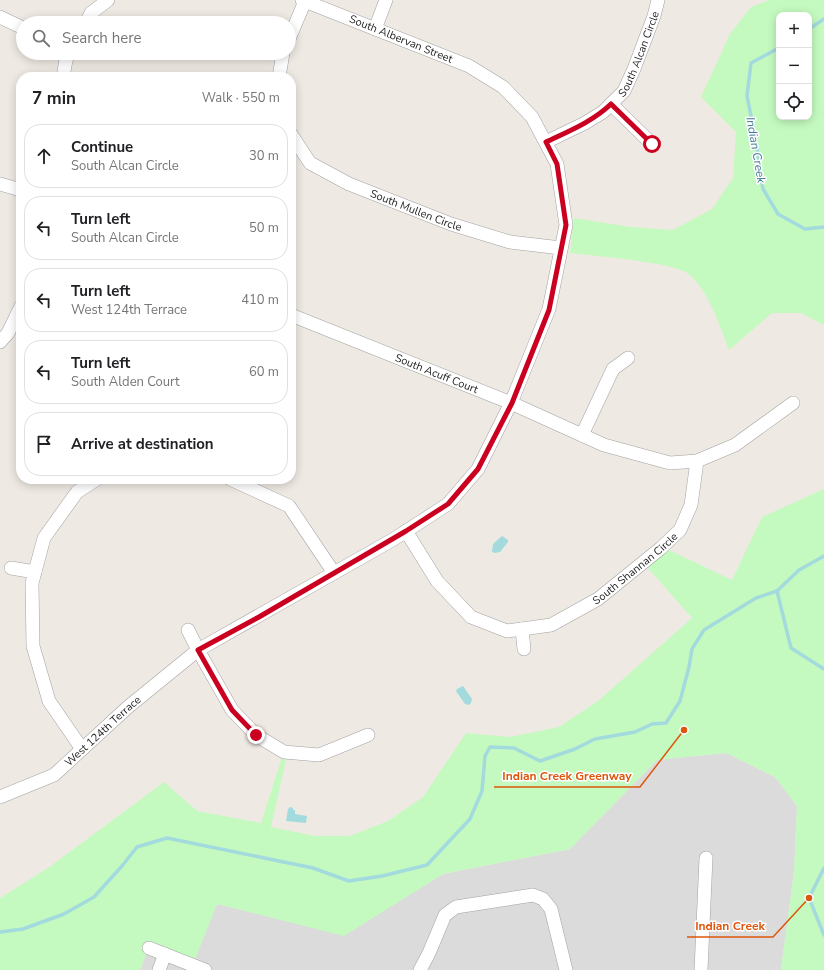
<!DOCTYPE html>
<html lang="en">
<head>
<meta charset="utf-8">
<style>
	:root { --surface:#fff; --page:#f6f6f6; --text:#202124; --muted:#757577; --line:#e0e0e0 }
	body { margin:0; font-family:"Nunito Sans",sans-serif; background:var(--page); color:var(--text) }
	.controls { position:absolute; right:12px; top:12px; display:grid; overflow:hidden; border-radius:8px; box-shadow:0 2px 10px #0003 }
	.controls button { width:36px; height:36px; display:grid; place-items:center; padding:0; border:0; border-bottom:1px solid var(--line); background:var(--surface); color:var(--text); font:20px sans-serif }
	.stop { position:absolute; width:12px; height:12px; margin:-9px; border:3px solid #cb0021; border-radius:50%; background:#fff }
	.stop.end { background:#cb0021; border-color:#fff; box-shadow:0 1px 4px #0008 }
	.list { margin:0; padding:0; list-style:none }
	h2 { display:flex; justify-content:space-between; align-items:center; height:52px; margin:0; padding:0 16px; font-size:17px }
	h2 small { font-size:13px; font-weight:400; color:var(--muted) }
	.list li { display:grid; grid-template-columns:26px 1fr auto; gap:12px; align-items:center; box-sizing:border-box; height:64px; margin:0 8px 8px; padding:0 8px; border:1px solid var(--line); border-radius:16px }
	.list b { display:block; font-size:15px; white-space:nowrap }
	.list p { margin:0; font-size:13px; white-space:nowrap; color:var(--muted) }
	.list em { font-size:13px; font-style:normal; color:var(--muted) }
	.icon { flex:none; width:22px; height:22px; fill:none; stroke:currentColor; stroke-width:2; stroke-linecap:round; stroke-linejoin:round }
	.map { position:relative; flex:none; width:824px; height:970px; overflow:hidden }
	.search { position:absolute; background:var(--surface); box-shadow:0 2px 10px #0003; left:16px; top:16px; width:280px; height:44px; display:flex; align-items:center; gap:10px; box-sizing:border-box; padding:0 14px; border-radius:22px; color:var(--muted); font-size:15px }
	.panel { position:absolute; background:var(--surface); box-shadow:0 2px 10px #0003; left:16px; top:72px; width:280px; height:412px; border-radius:16px }
	.map>svg:first-child { display:block }
	.residential { fill:#dcdbdb }
	.park { fill:#c4fabf; fill-rule:evenodd }
	.water { fill:#a3dade }
	.lines { fill:none; stroke-linecap:round; stroke-linejoin:round }
	.stream { stroke:#a3dade; stroke-width:3.5 }
	.minor-casing { stroke:#a2a2a2; stroke-width:14 }
	.minor { stroke:#fff; stroke-width:13 }
	.route { stroke:#cb0021; stroke-width:5 }
	.labels { text-anchor:middle; dominant-baseline:central; stroke-width:3; stroke-linejoin:round; paint-order:stroke }
	.street-label { font-size:11px; fill:#1e1e1e; stroke:#fff }
	.water-label { font-size:12px; font-style:italic; fill:#407a97; stroke:#fff }
	.leader { fill:none; stroke:#de560d; stroke-width:1.5 }
	.callout-dot { fill:#de560d; stroke:#fff; stroke-width:1.5 }
	.callout-label { font-size:12px; text-anchor:middle; font-weight:bold; fill:#de560d; stroke:#fff; stroke-width:3; stroke-linejoin:round; paint-order:stroke }
</style>
</head>
<body>
<div class="map">
<svg width="824" height="970" viewBox="0 0 824 970">
	<rect width="100%" height="100%" fill="#efe9e3"/>
	<path class="residential" d="M726 753 775 777 797 806 794 871 781 970H140L151 941 195 959 217 904 344 935 443 874 570 849 657 760Z"/>
	<g class="park">
		<path d="M769 0H824V325L801 313H772L729 350C719 324 710 294 690 275 676 262 593 256 570 253L574 218 630 227 673 230 712 209 733 178 736 132 701 97 730 34 751 7ZM779 15H809V117H779Z"/>
		<path d="M824 489V970H781L794 871 797 806 775 777 726 753 657 760 570 849 443 874 344 936 217 904 195 959 151 941 140 970H0V898L48 868 164 782 197 811 261 823 283 754 287 755 271 827 315 836H350L388 821 423 797 466 733 510 737 559 727 598 701 692 618 647 567 669 550 732 580 762 517Z"/>
	</g>
	<g class="water">
		<path d="M502 536 508 540V542L500 552 495 553 492 552 493 544Z"/>
		<path d="M463 686 472 699 471 703 469 705 465 704 456 691 457 689Z"/>
		<path d="M290 807 293 808V810H295V814L307 816 306 823 286 821 288 809Z"/>
	</g>
	<g class="lines">
		<g class="stream">
			<path d="M809 29 824 19"/>
			<path d="M779 48 751 63 747 96 756 141 763 189 778 214 805 229 824 227"/>
			<path d="M824 556 799 570 777 591 791 648 824 669"/>
			<path d="M824 868 809 898 824 935"/>
			<path d="M0 932 23 929 64 914 94 897 122 866 137 847 167 838 313 868 349 881 382 876 427 865 470 819 482 791 485 756 490 747 514 748 540 761 575 749 595 739 635 732 652 724 666 723 680 701 689 667 692 649 704 630 756 598 777 591"/>
		</g>
		<defs>
			<g id="minor">
				<path d="M0 17 23 28"/>
				<path d="M86 23 91 13 108 0"/>
				<path d="M375 29 386 0"/>
				<path d="M289 39 305 1"/>
				<path d="M63 77 66 60 70 53"/>
				<path d="M279 77 283 53"/>
				<path d="M611 104 651 143"/>
				<path id="s1" d="M291 134 310 163 349 184 451 224 510 242 561 248"/>
				<path id="s2" d="M546 142 585 123 603 112 624 91 634 69 654 16 658 0"/>
				<path d="M0 184 21 190"/>
				<path id="s3" d="M291 315 511 403 604 445 670 463 697 461 735 445 793 403"/>
				<path d="M0 342 8 333 21 306"/>
				<path d="M582 435 613 369 628 358"/>
				<path d="M230 479 289 506 334 573"/>
				<path id="s4" d="M406 531 437 581 471 617 507 631 551 625 598 599 661 548 680 530 691 505 697 461"/>
				<path d="M11 568 35 572"/>
				<path d="M522 629 524 649"/>
				<path d="M188 630 198 650 232 710 256 735 284 752 319 755 368 735"/>
				<path d="M82 749 49 701 33 646 32 583 44 538 77 492 97 479"/>
				<path id="s5" d="M0 797 54 775 128 707 198 650 394 539 448 504 478 469 511 403 549 309 566 225 557 164 532 117 503 87 469 66 302 0"/>
				<path d="M149 948 205 970"/>
				<path d="M159 970 165 954"/>
				<path d="M420 970 429 953 445 915 456 907 533 895 543 899 551 909 566 970"/>
				<path d="M701 970 706 858"/>
			</g>
		</defs>
		<use href="#minor" class="minor-casing"/>
		<use href="#minor" class="minor"/>
	</g>
	<g class="lines">
		<path class="route" d="M256 735 232 710 198 650 259 617 406 531 448 504 478 469 512 403 549 310 566 225 557 164 546 142C569 131 592 122 611 104L652 144"/>
	</g>
	<g class="labels">
		<g class="street-label">
			<text transform="translate(401 39) rotate(22)">South Albervan Street</text>
			<text stroke="none"><textPath href="#s2" startOffset="134">South Alcan Circle</textPath></text>
			<text stroke="none"><textPath href="#s1" startOffset="151">South Mullen Circle</textPath></text>
			<text stroke="none"><textPath href="#s3" startOffset="157">South Acuff Court</textPath></text>
			<text stroke="none"><textPath href="#s4" startOffset="293">South Shannan Circle</textPath></text>
			<text stroke="none"><textPath href="#s5" startOffset="124">West 124th Terrace</textPath></text>
		</g>
		<g class="water-label">
			<text transform="translate(756 150) rotate(80)">Indian Creek</text>
		</g>
	</g>
	<path class="leader" d="M684 730L640 787H494M809 898L773 937H687"/>
	<g class="callout-dot">
		<circle cx="684" cy="730" r="4"/>
		<circle cx="809" cy="898" r="4"/>
	</g>
	<g class="callout-label">
		<text x="567" y="780">Indian Creek Greenway</text>
		<text x="730" y="930">Indian Creek</text>
	</g>
</svg>
<div class="controls">
<button>+</button>
<button>−</button>
<button><svg class="icon" aria-label="locate" viewBox="0 0 24 24"><circle cx="12" cy="12" r="6"/><path d="M12 2v4M12 18v4M2 12h4M18 12h4"/></svg></button>
</div>
<div class="stop" style="left:652px;top:144px"></div>
<div class="stop end" style="left:256px;top:735px"></div>
<div class="search"><svg class="icon" aria-label="search" viewBox="0 0 24 24"><circle cx="10" cy="10" r="6"/><path d="M15 15l6 6"/></svg>Search here</div>
<section class="panel">
<h2>7 min<small>Walk · 550 m</small></h2>
<ul class="list">
<li><svg class="icon" aria-label="ahead" viewBox="0 0 24 24"><path d="M12 20V5M6 11l6-6 6 6"/></svg><div><b>Continue</b><p>South Alcan Circle</p></div><em>30 m</em></li>
<li><svg class="icon" aria-label="left" viewBox="0 0 24 24"><path d="M17 20v-9H6M10 6l-5 5 5 5"/></svg><div><b>Turn left</b><p>South Alcan Circle</p></div><em>50 m</em></li>
<li><svg class="icon" aria-label="left" viewBox="0 0 24 24"><path d="M17 20v-9H6M10 6l-5 5 5 5"/></svg><div><b>Turn left</b><p>West 124th Terrace</p></div><em>410 m</em></li>
<li><svg class="icon" aria-label="left" viewBox="0 0 24 24"><path d="M17 20v-9H6M10 6l-5 5 5 5"/></svg><div><b>Turn left</b><p>South Alden Court</p></div><em>60 m</em></li>
<li><svg class="icon" aria-label="arrive" viewBox="0 0 24 24"><path d="M6 21V4h12l-3 4 3 4H6"/></svg><div><b>Arrive at destination</b></div></li>
</ul>
</section>
</div>
</body>
</html>
